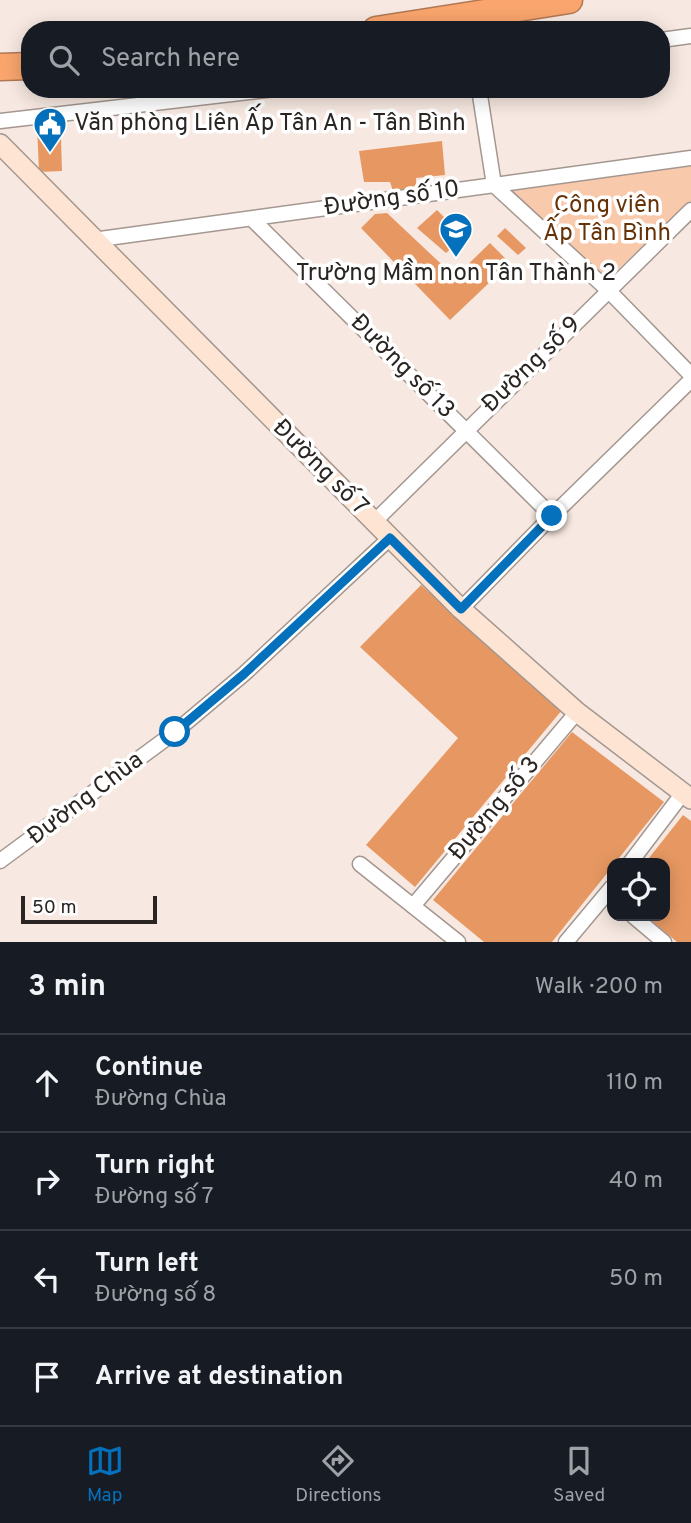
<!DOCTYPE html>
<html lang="en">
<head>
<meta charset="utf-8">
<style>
	:root { --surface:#171b24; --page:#242831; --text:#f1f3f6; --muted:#9ea1a6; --line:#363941; --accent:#0570bb }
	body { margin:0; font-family:Overpass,sans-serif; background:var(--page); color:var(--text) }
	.controls { position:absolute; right:21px; bottom:21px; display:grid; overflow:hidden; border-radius:14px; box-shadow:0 4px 18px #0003 }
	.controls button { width:63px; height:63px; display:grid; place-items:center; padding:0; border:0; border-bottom:2px solid var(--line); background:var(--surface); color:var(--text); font:35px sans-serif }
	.scale { position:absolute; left:21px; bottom:18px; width:136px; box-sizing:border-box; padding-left:7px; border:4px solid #2a2522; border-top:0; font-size:19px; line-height:24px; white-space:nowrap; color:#2a2522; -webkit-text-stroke:5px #fff; paint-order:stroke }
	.stop { position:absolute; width:21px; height:21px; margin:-16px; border:5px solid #0570bb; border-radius:50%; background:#fff }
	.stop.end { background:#0570bb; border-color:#fff; box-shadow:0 2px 7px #0008 }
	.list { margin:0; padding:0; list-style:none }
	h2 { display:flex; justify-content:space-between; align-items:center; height:91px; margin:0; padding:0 28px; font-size:30px }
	h2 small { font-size:23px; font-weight:400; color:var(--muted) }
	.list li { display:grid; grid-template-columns:46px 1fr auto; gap:21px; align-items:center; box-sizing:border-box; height:98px; padding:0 28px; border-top:2px solid var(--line) }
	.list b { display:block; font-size:26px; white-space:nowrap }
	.list p { margin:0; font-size:23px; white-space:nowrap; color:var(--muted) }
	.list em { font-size:23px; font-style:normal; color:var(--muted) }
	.icon { flex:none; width:38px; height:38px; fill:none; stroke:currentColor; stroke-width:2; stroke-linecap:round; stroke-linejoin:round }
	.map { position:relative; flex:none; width:691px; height:942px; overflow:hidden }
	.search { position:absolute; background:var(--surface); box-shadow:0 4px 18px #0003; left:21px; right:21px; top:21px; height:77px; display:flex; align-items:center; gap:18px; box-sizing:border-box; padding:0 24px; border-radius:28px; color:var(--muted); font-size:26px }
	.sheet { height:483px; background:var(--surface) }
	nav { display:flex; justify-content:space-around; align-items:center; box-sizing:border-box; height:98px; border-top:2px solid var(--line); background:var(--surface); font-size:19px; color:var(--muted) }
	nav a { display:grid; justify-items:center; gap:4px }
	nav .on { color:var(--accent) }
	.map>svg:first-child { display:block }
	.green { fill:#f9c9ab }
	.building { fill:#e79862 }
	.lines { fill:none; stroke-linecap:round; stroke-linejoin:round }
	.street-casing { stroke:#a49790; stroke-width:17 }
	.secondary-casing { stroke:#a49790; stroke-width:22 }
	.highway-casing { stroke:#b17853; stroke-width:29 }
	.street { stroke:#fff; stroke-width:14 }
	.secondary { stroke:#fde4d3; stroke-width:19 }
	.highway { stroke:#f9a56d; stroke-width:26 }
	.route { stroke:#0570bb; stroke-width:9 }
	.labels { text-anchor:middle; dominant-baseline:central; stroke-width:7; stroke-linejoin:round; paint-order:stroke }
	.poi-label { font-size:24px; fill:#2a2522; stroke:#fff; text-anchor:start }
	.street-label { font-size:24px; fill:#2a2522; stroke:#fff }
	.park-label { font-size:24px; fill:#663309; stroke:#fff }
</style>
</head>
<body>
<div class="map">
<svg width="691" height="942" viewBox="0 0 691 942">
	<rect width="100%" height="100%" fill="#f7e9e1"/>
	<path class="green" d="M691 164V201L606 280 510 189Z"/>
	<g class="building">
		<path d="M55 124V137H61L62 171 39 172 37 125Z"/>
		<path d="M442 141 445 175 416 178V189L393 191 390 182H364L359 151Z"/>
		<path d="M437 210 464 237 446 253 417 228Z"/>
		<path d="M387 213 455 277 490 243 510 263 450 320 361 228 375 214Z"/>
		<path d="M505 228 526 248 518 255 497 236Z"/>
		<path d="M421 585 562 710 415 887 366 845 458 738 360 647Z"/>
		<path d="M572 732 664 802 615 863H612V867L552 942H484L433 900Z"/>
		<path d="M683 815 691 821V942H677L646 916H665V863H645Z"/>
	</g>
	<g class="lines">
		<defs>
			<g id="street">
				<path d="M661 40 691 36"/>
				<path d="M479 89 494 185 608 290 691 375"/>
				<path d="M0 121 275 89"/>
				<path d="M252 219 552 516"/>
				<path d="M93 240 691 158"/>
				<path d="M374 522 691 210"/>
				<path d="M461 609 552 516 691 380"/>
				<path d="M0 861 175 732 244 674 390 538"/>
				<path d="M630 863 683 793"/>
				<path d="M360 864 458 942"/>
				<path d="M413 906 577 712"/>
				<path d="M633 916 664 942"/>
				<path d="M566 942 612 887"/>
			</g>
			<path id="secondary" d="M0 144 461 609 577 712 691 799"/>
			<g id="highway">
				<path d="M376 30 569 0"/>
				<path d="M0 67 30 66"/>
			</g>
		</defs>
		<use href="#street" class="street-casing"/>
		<use href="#secondary" class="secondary-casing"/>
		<use href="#highway" class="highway-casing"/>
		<use href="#street" class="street"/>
		<use href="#secondary" class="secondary"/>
		<use href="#highway" class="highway"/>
	</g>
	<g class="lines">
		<path class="route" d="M175 732 244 674 390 538 461 609 552 516"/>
	</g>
	<defs>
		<symbol id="civic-pin" viewBox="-11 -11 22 30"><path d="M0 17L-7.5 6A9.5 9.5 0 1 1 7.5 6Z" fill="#0570bb" stroke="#fff"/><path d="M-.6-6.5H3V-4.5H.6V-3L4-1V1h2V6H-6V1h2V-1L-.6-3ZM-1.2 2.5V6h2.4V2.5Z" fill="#fff"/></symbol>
		<symbol id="school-pin" viewBox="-11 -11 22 30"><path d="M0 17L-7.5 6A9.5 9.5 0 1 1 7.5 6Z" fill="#0570bb" stroke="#fff"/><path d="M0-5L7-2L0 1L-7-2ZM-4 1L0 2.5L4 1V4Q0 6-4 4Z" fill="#fff"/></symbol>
	</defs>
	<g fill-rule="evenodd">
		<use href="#civic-pin" x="31" y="105" width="38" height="52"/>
		<use href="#school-pin" x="437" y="210" width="38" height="52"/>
	</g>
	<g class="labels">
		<g class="poi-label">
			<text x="74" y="124">Văn phòng Liên Ấp Tân An - Tân Bình</text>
			<text x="456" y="274" text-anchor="middle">Trường Mầm non Tân Thành 2</text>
		</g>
		<g class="street-label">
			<text transform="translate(392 199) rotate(-8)">Đường số 10</text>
			<text transform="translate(532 365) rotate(-44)">Đường số 9</text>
			<text transform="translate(402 367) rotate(45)">Đường số 13</text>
			<text transform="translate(320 468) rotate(45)">Đường số 7</text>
			<text transform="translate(86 799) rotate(-37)">Đường Chùa</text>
			<text transform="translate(495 809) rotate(-50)">Đường số 3</text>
		</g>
		<g class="park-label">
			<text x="607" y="206">Công viên<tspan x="607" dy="28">Ấp Tân Bình</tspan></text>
		</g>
	</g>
</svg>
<div class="controls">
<button><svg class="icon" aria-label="locate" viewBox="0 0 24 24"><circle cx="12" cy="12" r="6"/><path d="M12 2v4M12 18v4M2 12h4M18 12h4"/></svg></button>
</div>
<div class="scale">50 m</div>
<div class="stop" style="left:175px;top:732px"></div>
<div class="stop end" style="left:552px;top:516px"></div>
<div class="search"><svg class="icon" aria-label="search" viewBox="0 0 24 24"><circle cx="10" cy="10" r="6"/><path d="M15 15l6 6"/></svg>Search here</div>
</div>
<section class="sheet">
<h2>3 min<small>Walk · 200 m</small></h2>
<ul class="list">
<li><svg class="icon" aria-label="ahead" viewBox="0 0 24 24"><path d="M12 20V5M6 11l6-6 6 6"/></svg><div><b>Continue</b><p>Đường Chùa</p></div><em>110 m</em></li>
<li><svg class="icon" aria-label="right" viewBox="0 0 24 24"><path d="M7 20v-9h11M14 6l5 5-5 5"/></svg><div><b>Turn right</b><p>Đường số 7</p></div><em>40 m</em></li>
<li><svg class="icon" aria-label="left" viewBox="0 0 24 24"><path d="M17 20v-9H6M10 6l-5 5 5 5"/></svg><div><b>Turn left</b><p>Đường số 8</p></div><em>50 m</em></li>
<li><svg class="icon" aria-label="arrive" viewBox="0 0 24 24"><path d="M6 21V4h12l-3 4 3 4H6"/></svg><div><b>Arrive at destination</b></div></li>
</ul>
</section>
<nav>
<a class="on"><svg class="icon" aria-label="map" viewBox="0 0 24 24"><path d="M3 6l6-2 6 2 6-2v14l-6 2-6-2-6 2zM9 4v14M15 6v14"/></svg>Map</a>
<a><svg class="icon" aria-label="directions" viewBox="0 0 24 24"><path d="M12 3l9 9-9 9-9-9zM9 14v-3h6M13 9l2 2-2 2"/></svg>Directions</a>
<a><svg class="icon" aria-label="saved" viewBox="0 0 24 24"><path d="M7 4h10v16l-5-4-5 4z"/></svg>Saved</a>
</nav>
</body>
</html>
